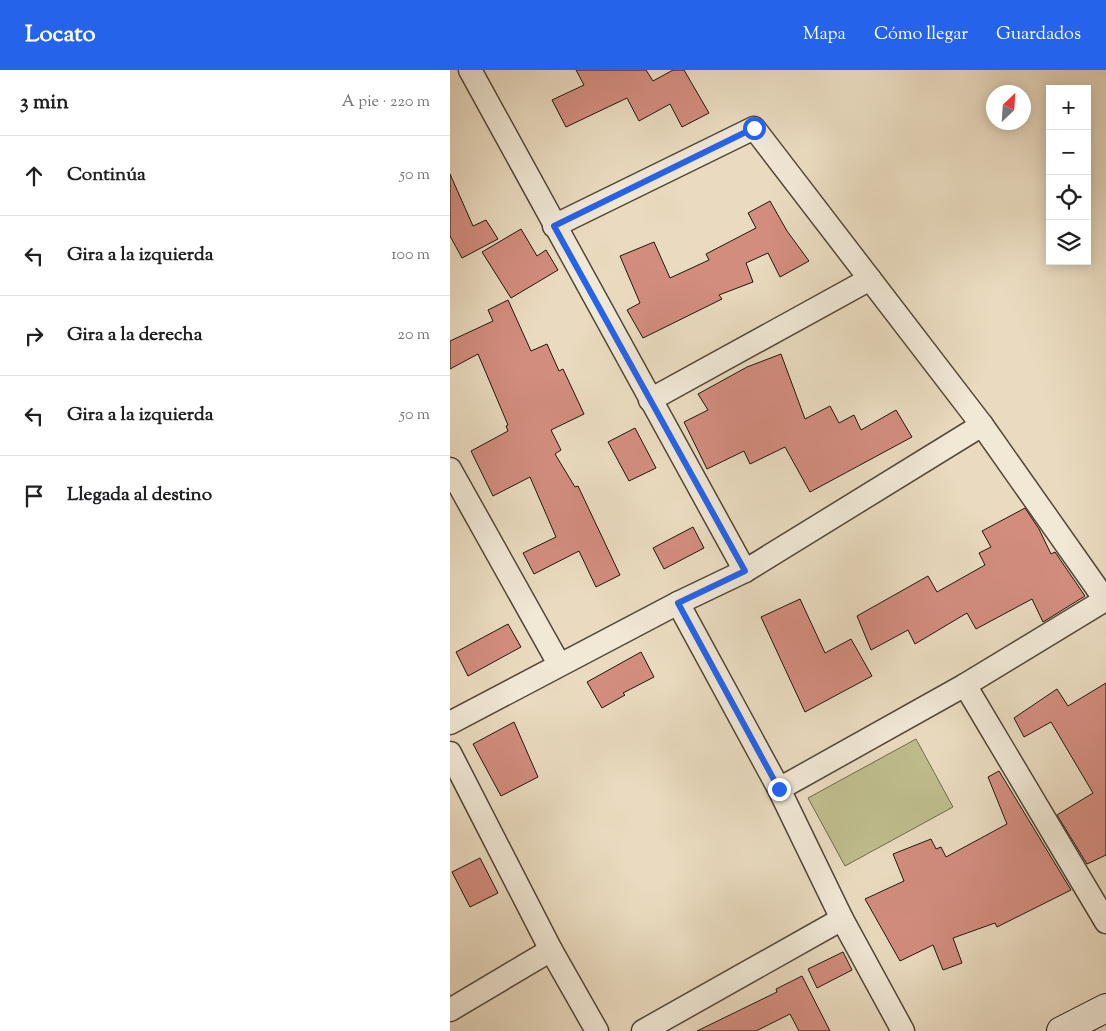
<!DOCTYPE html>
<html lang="es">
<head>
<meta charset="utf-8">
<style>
	:root { --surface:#fff; --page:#f6f6f6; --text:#202124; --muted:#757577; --line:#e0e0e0; --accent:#2563eb }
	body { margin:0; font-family:"Sorts Mill Goudy",serif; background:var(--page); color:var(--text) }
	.controls { position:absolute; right:15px; top:15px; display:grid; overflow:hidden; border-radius:0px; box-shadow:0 2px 12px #0003 }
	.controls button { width:45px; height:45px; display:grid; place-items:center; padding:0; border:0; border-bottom:1px solid var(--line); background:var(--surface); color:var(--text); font:25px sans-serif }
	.compass { position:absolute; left:536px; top:15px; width:45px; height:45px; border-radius:50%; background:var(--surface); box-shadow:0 2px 12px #0003; rotate:25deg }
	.stop { position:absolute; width:15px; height:15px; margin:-11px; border:4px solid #2563eb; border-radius:50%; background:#fff }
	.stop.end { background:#2563eb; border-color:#fff; box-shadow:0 1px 5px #0008 }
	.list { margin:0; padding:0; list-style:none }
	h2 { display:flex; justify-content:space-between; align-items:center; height:65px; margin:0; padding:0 20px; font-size:21px }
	h2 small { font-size:16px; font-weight:400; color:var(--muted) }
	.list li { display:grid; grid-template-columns:32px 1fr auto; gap:15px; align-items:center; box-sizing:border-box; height:80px; padding:0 20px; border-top:1px solid var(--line) }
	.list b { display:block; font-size:19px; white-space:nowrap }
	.list em { font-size:16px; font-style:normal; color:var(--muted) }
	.icon { flex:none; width:28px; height:28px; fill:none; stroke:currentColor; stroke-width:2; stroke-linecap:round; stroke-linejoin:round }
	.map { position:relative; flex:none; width:656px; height:961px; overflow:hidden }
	header { display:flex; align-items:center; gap:30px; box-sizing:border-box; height:70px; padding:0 25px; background:var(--accent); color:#fff }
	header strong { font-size:24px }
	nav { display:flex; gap:28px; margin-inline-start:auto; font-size:18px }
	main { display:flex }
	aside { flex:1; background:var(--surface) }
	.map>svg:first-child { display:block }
	.green { fill:#bfbd8d; stroke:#706a4c }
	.building { fill:#d38d7f; stroke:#21160c }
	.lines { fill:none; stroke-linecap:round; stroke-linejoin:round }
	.street-casing { stroke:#534739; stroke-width:25 }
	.secondary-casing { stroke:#21160c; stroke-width:30 }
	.street { stroke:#f1e8d6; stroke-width:22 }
	.secondary { stroke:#f1e8d6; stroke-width:28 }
	.route { stroke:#2563eb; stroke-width:6 }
</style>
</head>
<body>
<header>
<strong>Locato</strong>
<nav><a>Mapa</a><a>Cómo llegar</a><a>Guardados</a></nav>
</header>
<main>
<aside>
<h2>3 min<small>A pie · 220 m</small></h2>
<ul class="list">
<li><svg class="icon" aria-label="ahead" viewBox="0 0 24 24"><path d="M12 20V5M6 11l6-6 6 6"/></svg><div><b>Continúa</b></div><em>50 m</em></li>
<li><svg class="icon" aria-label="left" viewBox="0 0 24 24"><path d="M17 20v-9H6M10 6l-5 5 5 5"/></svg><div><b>Gira a la izquierda</b></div><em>100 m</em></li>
<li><svg class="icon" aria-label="right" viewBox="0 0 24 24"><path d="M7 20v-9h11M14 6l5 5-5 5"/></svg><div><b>Gira a la derecha</b></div><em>20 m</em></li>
<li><svg class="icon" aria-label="left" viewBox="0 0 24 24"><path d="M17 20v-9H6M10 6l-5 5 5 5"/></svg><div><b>Gira a la izquierda</b></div><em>50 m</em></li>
<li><svg class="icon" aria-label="arrive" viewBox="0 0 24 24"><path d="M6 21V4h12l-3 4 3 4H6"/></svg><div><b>Llegada al destino</b></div></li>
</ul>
</aside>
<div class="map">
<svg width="656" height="961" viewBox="0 0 656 961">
	<rect width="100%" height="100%" fill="#eadbc0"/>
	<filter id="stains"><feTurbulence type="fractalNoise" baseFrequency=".004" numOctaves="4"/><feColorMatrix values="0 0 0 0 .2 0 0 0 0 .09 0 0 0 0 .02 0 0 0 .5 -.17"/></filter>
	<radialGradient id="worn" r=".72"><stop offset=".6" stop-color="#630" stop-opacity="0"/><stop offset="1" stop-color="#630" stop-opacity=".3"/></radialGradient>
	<path class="green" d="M466 669 503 737 395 796 358 728Z"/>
	<g class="building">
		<path d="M126 0H196L203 11 223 0H234L259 43 232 57 220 34 189 51 177 28 116 57 102 30 134 15Z"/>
		<path d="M0 104 23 156 36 150 48 169 12 188 0 166Z"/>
		<path d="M320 131 337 161 359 191 330 207 318 183 296 193 303 212 269 225 272 229 193 268 177 240 190 233 170 186 204 172 220 208 259 190 256 184 306 158 298 143Z"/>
		<path d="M71 159 87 186 96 180 108 200 61 228 32 182Z"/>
		<path d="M58 230 81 281 97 274 109 301 113 299 134 344 101 360 111 380 105 384 125 417 128 416 170 505 146 517 129 481 84 504 73 483 106 467 80 407 43 426 21 381 58 361 56 356 58 355 28 284 0 299V271L43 251 38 240Z"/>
		<path d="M331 284 355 349 380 336 389 353 404 345 411 360 446 340 462 367 360 422 335 377 300 394 294 381 257 399 234 352 258 340 248 324 297 297Z"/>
		<path d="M185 358 206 398 179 411 158 372Z"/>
		<path d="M575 438 589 459 601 484 605 482 635 526 593 552 582 529 526 559 517 543 465 574 458 560 421 580 407 546 478 506 487 522 535 495 529 483 541 477 532 461Z"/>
		<path d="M243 457 254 478 214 499 203 478Z"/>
		<path d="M350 529 375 583 401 569 422 606 355 642 311 547Z"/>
		<path d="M58 554 71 577 18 606 6 582Z"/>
		<path d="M191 582 204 607 173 623 175 625 152 638 137 612Z"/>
		<path d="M656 613V785L637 794 607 745 643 723 601 652 574 667 564 648 607 619 618 636Z"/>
		<path d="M64 652 88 707 51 726 23 674Z"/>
		<path d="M549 701 621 820 547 857 545 853 503 868 512 893 493 900 483 875 450 891 415 829 454 811 443 784 481 769 486 779 491 777 496 787 557 754 538 707Z"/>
		<path d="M30 788 48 823 20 837 2 802Z"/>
		<path d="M393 882 402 900 367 918 358 899Z"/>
		<path d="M352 906 380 961H349L340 944 306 961H247L327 922 326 919Z"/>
	</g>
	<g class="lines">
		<defs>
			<g id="street">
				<path d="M20 0 295 501"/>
				<path d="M104 156 304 58 532 355 656 531"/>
				<path d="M200 330 420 209"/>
				<path d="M0 399 109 594"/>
				<path d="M228 533 329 719 392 849 453 961"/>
				<path d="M515 615 656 852"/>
				<path d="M0 653 228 533 295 501 532 355"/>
				<path d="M0 683 101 880 147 961"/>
				<path d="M329 719 515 615 655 530"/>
				<path d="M0 940 101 880"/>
				<path d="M193 961 392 849"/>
			</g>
			<path id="secondary" d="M611 961 656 938"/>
		</defs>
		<use href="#street" class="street-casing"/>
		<use href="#secondary" class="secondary-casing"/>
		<use href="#street" class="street"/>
		<use href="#secondary" class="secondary"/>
	</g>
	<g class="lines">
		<path class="route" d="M304 58 104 156 295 501 228 533 329 719"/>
	</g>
	<rect width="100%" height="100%" filter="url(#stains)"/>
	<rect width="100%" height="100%" fill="url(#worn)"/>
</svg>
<div class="controls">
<button>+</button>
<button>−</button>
<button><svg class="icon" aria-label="locate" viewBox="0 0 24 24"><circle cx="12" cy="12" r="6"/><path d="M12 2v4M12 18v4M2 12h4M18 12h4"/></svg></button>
<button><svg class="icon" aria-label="layers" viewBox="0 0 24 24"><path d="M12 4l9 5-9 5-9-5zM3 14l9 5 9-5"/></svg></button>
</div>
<svg class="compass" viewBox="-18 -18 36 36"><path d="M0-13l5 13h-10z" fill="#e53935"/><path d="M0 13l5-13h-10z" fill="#757577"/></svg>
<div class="stop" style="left:304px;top:58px"></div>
<div class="stop end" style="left:329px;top:719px"></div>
</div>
</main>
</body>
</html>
